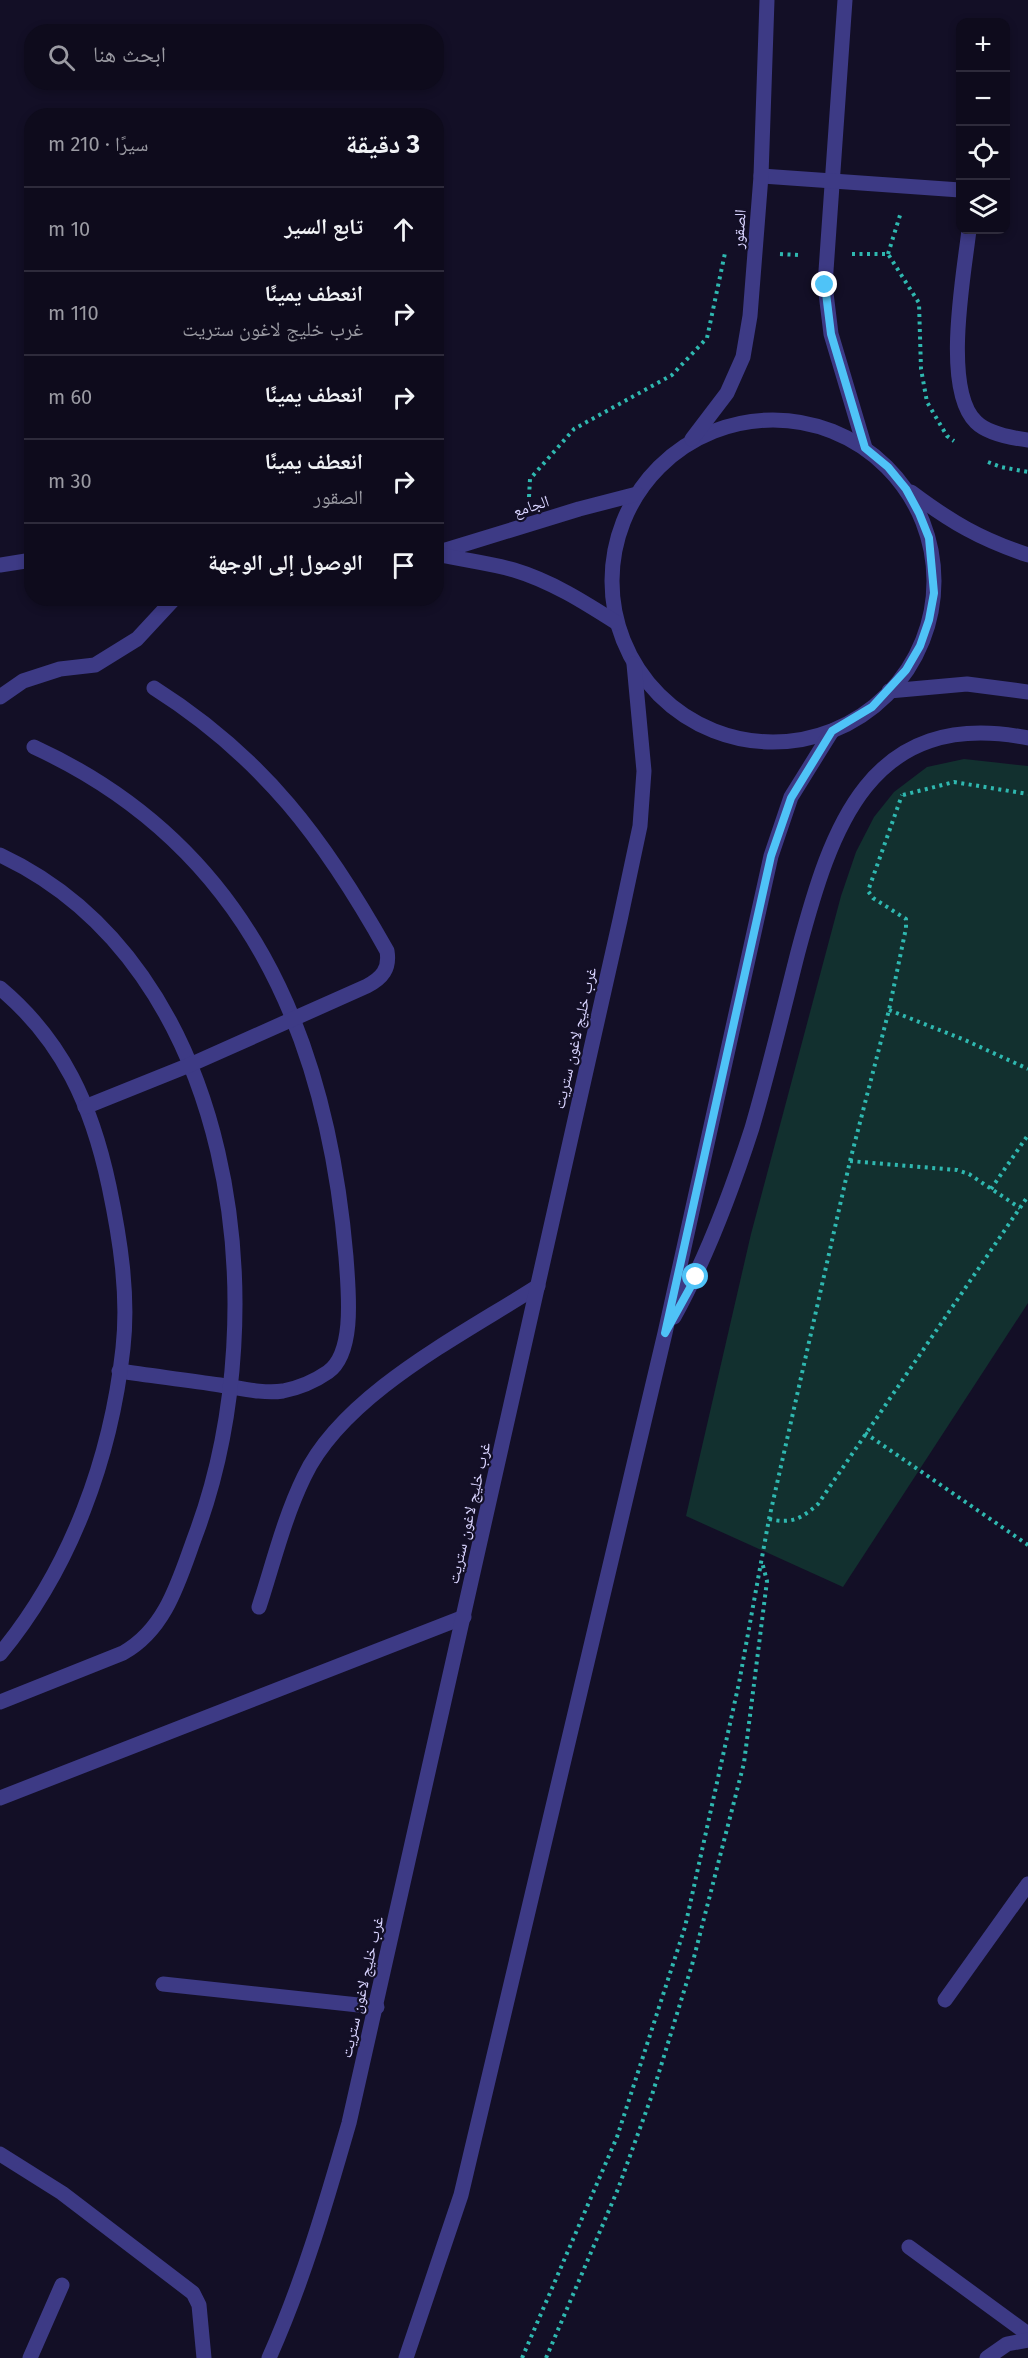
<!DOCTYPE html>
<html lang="ar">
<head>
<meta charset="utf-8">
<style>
	:root { --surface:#0e0b1c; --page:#1c1929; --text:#f1f3f6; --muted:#9b9ba3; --line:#2e2b3b }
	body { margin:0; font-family:"Fira Sans","Noto Naskh Arabic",sans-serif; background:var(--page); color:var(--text); direction:rtl }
	.controls { position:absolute; right:18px; top:18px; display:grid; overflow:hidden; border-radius:12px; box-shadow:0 3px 9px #0003 }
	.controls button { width:54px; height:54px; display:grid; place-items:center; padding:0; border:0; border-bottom:2px solid var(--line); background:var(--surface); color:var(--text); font:30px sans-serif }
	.stop { position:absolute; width:18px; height:18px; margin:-14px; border:4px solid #4fc3f7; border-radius:50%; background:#fff }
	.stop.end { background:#4fc3f7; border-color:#fff; box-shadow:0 2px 6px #0008 }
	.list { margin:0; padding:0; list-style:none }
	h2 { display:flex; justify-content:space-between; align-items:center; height:78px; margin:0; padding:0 24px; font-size:26px }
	h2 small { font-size:20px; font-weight:400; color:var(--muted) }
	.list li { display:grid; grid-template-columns:39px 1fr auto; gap:18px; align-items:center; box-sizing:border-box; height:84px; padding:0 24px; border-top:2px solid var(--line) }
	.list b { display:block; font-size:22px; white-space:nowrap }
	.list p { margin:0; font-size:20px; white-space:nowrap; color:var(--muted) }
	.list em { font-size:20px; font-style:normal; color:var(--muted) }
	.icon { flex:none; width:33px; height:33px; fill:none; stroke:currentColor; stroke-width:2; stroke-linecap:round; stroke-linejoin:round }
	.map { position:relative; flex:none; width:1028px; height:2358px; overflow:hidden; direction:ltr }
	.search { position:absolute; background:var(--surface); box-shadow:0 3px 9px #0003; left:24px; top:24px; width:420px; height:66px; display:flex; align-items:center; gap:15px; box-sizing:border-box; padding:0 21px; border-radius:24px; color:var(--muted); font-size:22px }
	.panel { position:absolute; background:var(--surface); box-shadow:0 3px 9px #0003; left:24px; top:108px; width:420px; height:498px; border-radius:24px; direction:rtl }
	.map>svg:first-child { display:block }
	.green { fill:#12302f }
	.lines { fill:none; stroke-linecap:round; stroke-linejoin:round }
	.path { stroke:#2fb8b0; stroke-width:4; stroke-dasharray:3 4.5; stroke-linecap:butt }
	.minor { stroke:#3d3a85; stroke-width:15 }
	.route { stroke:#4fc3f7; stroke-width:8 }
	.labels { text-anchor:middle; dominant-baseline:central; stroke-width:4.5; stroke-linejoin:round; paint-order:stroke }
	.street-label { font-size:16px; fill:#d9d4ff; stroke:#130f26 }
</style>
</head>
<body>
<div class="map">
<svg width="1028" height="2358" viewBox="0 0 1028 2358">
	<rect width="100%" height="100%" fill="#130f26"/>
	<path class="green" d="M964 759 1028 766V1303L843 1587 686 1516 751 1234 841 896 856 852 874 817 894 792 927 767Z"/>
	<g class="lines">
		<g class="path">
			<path d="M780 254 799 255"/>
			<path d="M852 254H888L919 303 921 369 927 402 947 436 954 441"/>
			<path d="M888 254 901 212"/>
			<path d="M988 462 1001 467 1028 472"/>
			<path d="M529 497 530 479 574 429 672 375 707 338 725 253H727"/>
			<path d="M903 795 954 782 1028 794"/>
			<path d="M889 1010 965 1040 1028 1069"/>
			<path d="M850 1161 957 1170 969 1174 1020 1208"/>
			<path d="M991 1189 1028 1135"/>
			<path d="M865 1433 1028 1545"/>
			<path d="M769 1519C791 1524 801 1519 818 1504L1028 1196"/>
			<path d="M522 2358 617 2137 685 1927 739 1683 769 1519 850 1161 889 1010 906 928V919L873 898 868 891 902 795"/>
			<path d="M546 2358 618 2189 652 2095 692 1965 744 1763 767 1581 762 1562"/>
		</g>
		<g class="minor">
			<path d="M845 0 825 285 831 334 865 448"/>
			<path d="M761 176 960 190"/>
			<path d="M969 230C964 274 942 389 976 422 988 434 1012 438 1028 440"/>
			<circle cx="773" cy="581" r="161"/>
			<path d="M692 439 727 393 743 357 750 316 761 176 767 0"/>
			<path d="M911 492C951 522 980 539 1028 555"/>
			<path d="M436 553 579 509 637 494"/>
			<path d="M437 554C462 560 489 563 514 570 551 581 584 602 617 623"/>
			<path d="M0 565 32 560"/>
			<path d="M889 691 967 684 1028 692"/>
			<path d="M0 697 23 681 60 669 95 665 137 639 175 598"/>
			<path d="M34 747C247 845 327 1035 346 1257 348 1288 356 1352 328 1372 315 1381 298 1388 283 1391 263 1394 240 1388 220 1385 187 1380 153 1376 119 1371"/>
			<path d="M0 855C237 966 278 1309 197 1531 180 1576 168 1628 123 1653L0 1702"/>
			<path d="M0 988C63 1041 92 1106 109 1186 120 1238 129 1295 123 1348 111 1458 71 1568 0 1654"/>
			<path d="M85 1107 192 1064 367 986C382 978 390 969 387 951 325 840 263 757 154 688"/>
			<path d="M674 1317C707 1257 731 1193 752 1128 769 1070 783 1011 798 952 831 828 869 707 1028 738"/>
			<path d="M259 1607C273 1564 284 1518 304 1477 343 1394 462 1335 538 1286"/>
			<path d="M0 1798 464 1617"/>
			<path d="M163 1984 377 2007"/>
			<path d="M945 2000 1028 1884"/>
			<path d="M0 2154 62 2193 193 2293 199 2305 204 2358"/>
			<path d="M909 2247 1028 2334"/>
			<path d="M30 2358 62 2285"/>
			<path d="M269 2358C303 2282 326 2203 349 2123L620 920 640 826 644 771 634 664"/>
			<path d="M406 2358 461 2195 665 1333 771 856 791 797 832 731"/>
			<path d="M987 2358 1007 2344 1028 2340"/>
		</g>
	</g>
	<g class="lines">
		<path class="route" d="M696 1277 665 1333 771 856 791 798 832 731 872 707 906 670 920 646 929 620 934 593 929 538 919 513 906 489 888 467 865 448 831 334 825 285"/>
	</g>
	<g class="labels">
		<g class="street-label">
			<text transform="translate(739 229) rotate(-86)">الصقور</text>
			<text transform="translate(531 506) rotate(-18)">الجامع</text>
			<text transform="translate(575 1038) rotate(-77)">غرب خليج لاغون ستريت</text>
			<text transform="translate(469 1513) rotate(-77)">غرب خليج لاغون ستريت</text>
			<text transform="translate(362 1987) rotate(-77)">غرب خليج لاغون ستريت</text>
		</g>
	</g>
</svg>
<div class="controls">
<button>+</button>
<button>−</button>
<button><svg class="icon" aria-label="locate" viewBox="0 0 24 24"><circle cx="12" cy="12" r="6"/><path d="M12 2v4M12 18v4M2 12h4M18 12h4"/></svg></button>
<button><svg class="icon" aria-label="layers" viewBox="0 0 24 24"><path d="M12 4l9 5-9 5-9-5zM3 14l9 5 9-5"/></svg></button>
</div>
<div class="stop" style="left:696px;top:1277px"></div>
<div class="stop end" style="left:825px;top:285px"></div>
<div class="search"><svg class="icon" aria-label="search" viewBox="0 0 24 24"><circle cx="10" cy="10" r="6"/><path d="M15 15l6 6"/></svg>ابحث هنا</div>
<section class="panel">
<h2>3 دقيقة<small>سيرًا · 210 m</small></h2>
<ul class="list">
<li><svg class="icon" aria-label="ahead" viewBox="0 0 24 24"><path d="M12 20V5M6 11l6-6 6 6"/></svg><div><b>تابع السير</b></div><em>10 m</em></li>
<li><svg class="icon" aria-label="right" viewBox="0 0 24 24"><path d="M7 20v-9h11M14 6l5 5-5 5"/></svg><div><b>انعطف يمينًا</b><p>غرب خليج لاغون ستريت</p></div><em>110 m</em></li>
<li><svg class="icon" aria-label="right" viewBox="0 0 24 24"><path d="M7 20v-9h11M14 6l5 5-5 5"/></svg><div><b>انعطف يمينًا</b></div><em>60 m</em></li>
<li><svg class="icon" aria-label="right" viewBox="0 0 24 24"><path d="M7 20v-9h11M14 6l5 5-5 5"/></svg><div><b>انعطف يمينًا</b><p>الصقور</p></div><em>30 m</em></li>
<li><svg class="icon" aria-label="arrive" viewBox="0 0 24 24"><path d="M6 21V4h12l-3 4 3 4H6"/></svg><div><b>الوصول إلى الوجهة</b></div></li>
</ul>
</section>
</div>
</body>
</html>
